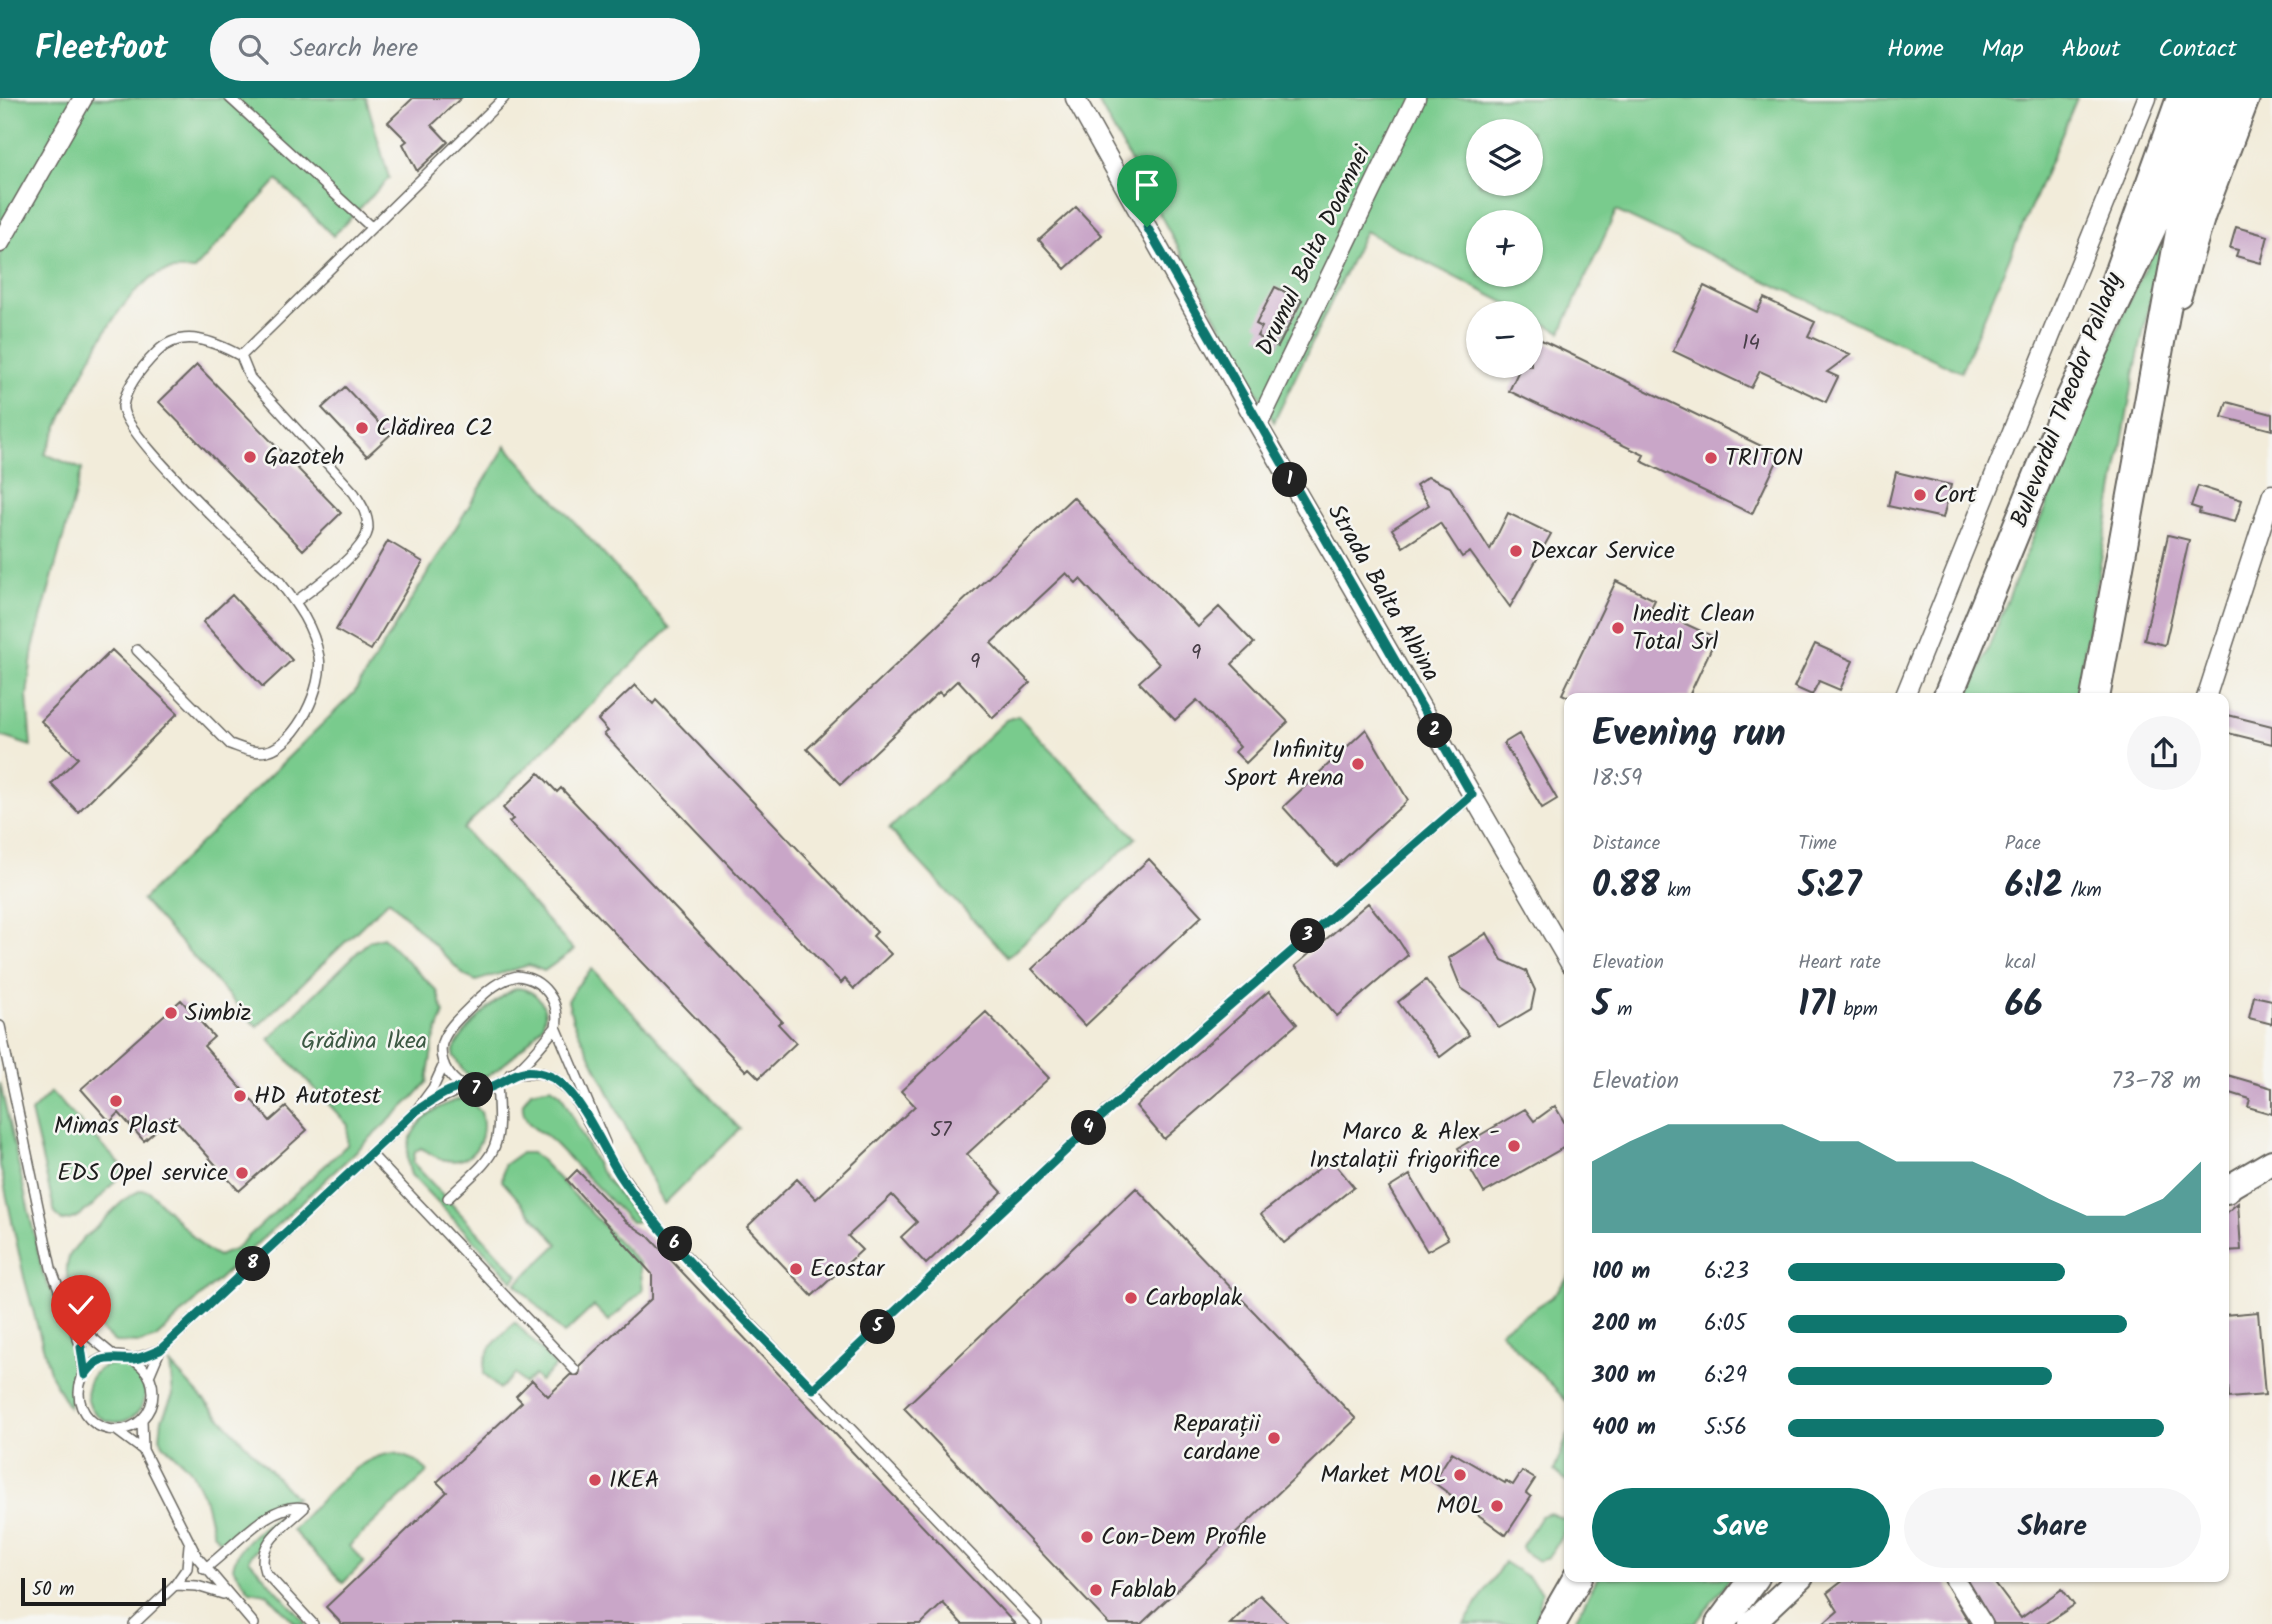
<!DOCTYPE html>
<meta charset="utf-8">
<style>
body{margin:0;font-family:Kalam,sans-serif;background:#f6f6f7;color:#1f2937;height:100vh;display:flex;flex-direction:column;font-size:26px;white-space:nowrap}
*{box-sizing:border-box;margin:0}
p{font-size:23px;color:#747a83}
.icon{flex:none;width:38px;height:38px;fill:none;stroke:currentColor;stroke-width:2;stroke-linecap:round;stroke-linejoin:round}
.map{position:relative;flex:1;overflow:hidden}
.panel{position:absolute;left:1564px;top:595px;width:665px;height:889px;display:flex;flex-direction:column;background:#fff;border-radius:14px;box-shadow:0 2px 5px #0004}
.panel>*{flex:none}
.buttons{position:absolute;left:1466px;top:21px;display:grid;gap:14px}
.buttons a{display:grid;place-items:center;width:77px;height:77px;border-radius:50%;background:#fff;box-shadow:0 2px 5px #0004;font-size:35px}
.scale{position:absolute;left:21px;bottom:18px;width:145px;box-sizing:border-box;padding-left:7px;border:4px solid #1c1c1c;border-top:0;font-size:19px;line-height:24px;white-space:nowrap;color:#1c1c1c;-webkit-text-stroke:5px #f6f6f2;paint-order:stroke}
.pin{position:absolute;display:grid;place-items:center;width:60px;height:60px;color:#fff;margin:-72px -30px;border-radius:50% 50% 50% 0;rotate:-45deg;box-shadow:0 0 7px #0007}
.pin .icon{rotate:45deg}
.km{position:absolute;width:35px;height:35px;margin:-18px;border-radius:50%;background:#222;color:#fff;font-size:19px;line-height:35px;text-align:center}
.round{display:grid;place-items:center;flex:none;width:74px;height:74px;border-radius:37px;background:#f6f6f7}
.head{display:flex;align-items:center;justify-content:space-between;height:119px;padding:0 28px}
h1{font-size:38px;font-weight:700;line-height:52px}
.metrics{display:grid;grid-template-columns:repeat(3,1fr);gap:10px;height:119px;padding:7px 28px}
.metrics div{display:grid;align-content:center}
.metrics b{font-size:35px;font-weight:700}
.metrics small{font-size:19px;font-weight:400}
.metrics p{font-size:19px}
.chart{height:196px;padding:14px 28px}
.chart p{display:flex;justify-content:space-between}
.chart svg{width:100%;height:126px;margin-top:7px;fill:#0f766e;opacity:.7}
.primary-button{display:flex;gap:14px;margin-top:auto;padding:14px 28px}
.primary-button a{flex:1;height:80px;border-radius:42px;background:#0f766e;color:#fff;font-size:28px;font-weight:700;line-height:80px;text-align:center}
.primary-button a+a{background:#f6f6f7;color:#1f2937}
ul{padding:0 28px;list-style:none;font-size:23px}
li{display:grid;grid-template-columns:112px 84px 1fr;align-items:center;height:52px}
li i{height:18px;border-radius:9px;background:#0f766e}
header{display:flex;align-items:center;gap:42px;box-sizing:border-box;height:98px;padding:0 35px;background:#0f766e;color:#fff}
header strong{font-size:33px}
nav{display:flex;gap:38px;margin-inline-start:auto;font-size:24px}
.search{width:490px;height:63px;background:#f6f6f7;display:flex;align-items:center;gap:18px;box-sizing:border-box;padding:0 24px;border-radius:38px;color:#747a83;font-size:26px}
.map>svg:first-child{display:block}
.green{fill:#79cb8d;stroke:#4a7454;stroke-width:2;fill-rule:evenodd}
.building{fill:#c9a6c8}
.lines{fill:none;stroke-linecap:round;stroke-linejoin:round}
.lane-casing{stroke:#67655e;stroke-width:12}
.street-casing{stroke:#67655e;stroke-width:21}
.secondary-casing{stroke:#67655e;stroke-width:28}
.primary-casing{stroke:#67655e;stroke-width:32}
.lane{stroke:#fff;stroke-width:9}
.street{stroke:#fff;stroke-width:18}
.secondary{stroke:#fff;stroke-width:24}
.primary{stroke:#fff;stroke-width:28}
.route-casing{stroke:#fff;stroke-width:14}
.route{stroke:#0f766e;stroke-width:9}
.poi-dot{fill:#d1495b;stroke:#f6f6f2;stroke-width:2.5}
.labels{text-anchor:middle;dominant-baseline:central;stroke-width:5;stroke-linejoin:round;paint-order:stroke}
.number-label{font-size:21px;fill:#473e47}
.street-label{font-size:24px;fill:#1c1c1c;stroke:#f6f6f2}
.poi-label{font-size:24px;fill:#1c1c1c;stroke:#f6f6f2;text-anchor:start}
.park-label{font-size:24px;fill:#3d5944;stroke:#f6f6f2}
</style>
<header>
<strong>Fleetfoot</strong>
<div class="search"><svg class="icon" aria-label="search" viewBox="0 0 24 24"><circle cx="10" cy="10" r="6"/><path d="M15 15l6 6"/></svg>Search here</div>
<nav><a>Home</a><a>Map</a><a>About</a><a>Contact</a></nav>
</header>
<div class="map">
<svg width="2272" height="1526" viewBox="0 0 2272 1526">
<rect width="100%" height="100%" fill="#f6f6f2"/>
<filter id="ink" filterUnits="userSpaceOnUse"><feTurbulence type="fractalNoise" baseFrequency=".0143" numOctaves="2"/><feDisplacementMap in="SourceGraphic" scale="14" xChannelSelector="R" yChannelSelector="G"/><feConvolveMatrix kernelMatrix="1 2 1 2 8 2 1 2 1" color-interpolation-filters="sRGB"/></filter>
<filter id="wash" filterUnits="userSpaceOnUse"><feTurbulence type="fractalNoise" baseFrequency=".00686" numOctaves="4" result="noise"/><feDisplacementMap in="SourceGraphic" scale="28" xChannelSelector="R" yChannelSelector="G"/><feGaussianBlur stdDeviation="1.57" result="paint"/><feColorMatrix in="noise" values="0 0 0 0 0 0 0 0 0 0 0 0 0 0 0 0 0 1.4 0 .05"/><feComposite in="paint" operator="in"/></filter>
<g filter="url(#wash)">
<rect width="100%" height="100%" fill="#f2ecda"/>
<!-- green -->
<path class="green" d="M0 0H366L389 80 333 138 277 82 194 172C186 172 175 171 167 173 114 187 68 309 45 356L82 371 33 550 27 598 31 648 0 638Z
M1096 0H2077L1961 274 1616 113 1561 234 1531 219V215H1525L1365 133 1274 324ZM1479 33H1531V86H1479ZM1479 124H1531V177H1479Z
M2167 126 2136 267 2076 600H1968L2127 207Z
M506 348 670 530 463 731 574 852 544 873 529 867 476 883 465 878 389 802 257 929 142 802 354 595Z
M1018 618 1136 740 1008 859 889 731 1006 622Z
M383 839 437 893 444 915 433 945 427 984 412 1001 156 1240 141 1245 115 1244C93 1226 60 1195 68 1163 71 1148 90 1136 100 1126 112 1114 125 1098 142 1092L149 1093 205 1151 218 1158 234 1152 347 1047 348 1027 269 941 369 843Z
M592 871 740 1031 664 1106 573 923 568 903 576 889Z
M518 890C535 892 550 907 543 925 539 936 497 975 486 978 478 980 472 978 465 975L453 957C454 939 501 894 518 890Z
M0 985 43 1176 76 1248 77 1269 69 1310 51 1278 24 1179 0 1067Z
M551 989 561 996 599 1071 638 1122 636 1124H631L547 1038C533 1031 521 1022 523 1005L531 993Z
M51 994 123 1069 122 1075C106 1092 86 1122 62 1123L55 1115 31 1014Z
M460 1001 469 1002 481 1014C488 1039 475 1067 446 1062 436 1061 429 1054 421 1050L415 1054 413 1065 518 1177 513 1183 411 1077C398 1038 424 1012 460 1001Z
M521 1055H532L541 1062 640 1166 643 1192 609 1223 594 1208 564 1236 516 1186 558 1146 502 1083 504 1067Z
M1570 1177V1307L1500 1233 1552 1199Z
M515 1224 556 1268 540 1283 534 1277 524 1286 515 1276 499 1291 484 1276C482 1252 500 1239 515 1224Z
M87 1295a29 29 0 1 1 58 0a29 29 0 1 1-58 0Z
M170 1266 296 1400 272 1407 231 1443 220 1442 213 1435 204 1399 190 1371 163 1346 160 1339 162 1321 173 1297Z
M1570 1332V1385L1554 1373Z
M395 1355 417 1363 428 1374 349 1448 364 1464 343 1485 292 1432C321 1404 353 1358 395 1355Z
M288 1414 290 1418 251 1457 249 1462 307 1526H296L267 1496 250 1493 233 1470C236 1446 268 1423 288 1414Z
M1550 1415 1566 1422 1568 1428 1548 1460 1538 1463 1523 1453 1522 1448 1541 1418Z
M1504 1464 1529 1480 1542 1494 1535 1526H1464Z
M1598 1479H1731L1695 1526H1573Z"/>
<g id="blocks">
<!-- building -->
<path class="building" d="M413 0H461L432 27 448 44 417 73 403 46 407 43 388 24Z
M1076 109 1102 137 1065 171 1039 142Z
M2236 129 2268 138 2261 165 2236 158 2238 152 2230 150Z
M1704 188 1757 214 1764 200 1815 224 1808 238 1850 257 1827 274 1838 279 1826 304 1760 273 1751 290 1673 253Z
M1275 189 1302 202 1278 249 1257 238 1262 229 1256 226Z
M1531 237 1780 357 1752 416 1641 363 1644 357 1509 293 1521 268H1531Z
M197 267 341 415 303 452 159 304Z
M345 289 390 337 367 358 322 310Z
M2227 304 2272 316V332L2222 319Z
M1896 374 1951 387 1943 420 1888 408Z
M1428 379 1450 389 1490 452 1508 415 1551 436 1510 509 1470 454 1462 459 1440 425 1403 449 1392 431 1429 407 1416 387Z
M2198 388 2242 402 2235 424 2199 415 2200 411 2191 408Z
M1073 399 1198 529 1219 509 1254 545 1232 566 1288 624 1246 665 1235 654 1240 649 1197 602 1175 622 1139 584 1159 566 1080 481 1076 485 1066 475 991 545 1030 585 993 620 958 582 942 597 939 594 841 686 807 651Z
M2168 437 2189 442 2165 547 2144 542Z
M388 443 423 464 371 552 336 532Z
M1616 483 1655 502 1651 510 1716 540 1688 600H1570L1562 596Z
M232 497 292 562 263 589 203 524Z
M1815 546 1853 563 1840 592 1819 583 1812 597 1794 589Z
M112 552 178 615 78 714 51 686 78 660 41 623Z
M635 587 653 606 656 602 877 834 873 838 891 856 854 891 845 881 841 885 604 636 608 633 598 622Z
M2224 616 2272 628V646L2224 634Z
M1366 631 1408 702 1336 768 1283 709Z
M1519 636 1557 701 1542 710 1504 645Z
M539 675 557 694 561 690 782 923 778 926 796 945 759 980 749 970 746 973 509 724 513 721 503 710Z
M1149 761 1202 818 1085 928 1032 871Z
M1368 805 1397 840 1408 857 1337 918 1295 868Z
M1487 835 1502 862 1526 873 1535 892 1531 911 1499 930 1482 904 1461 890 1449 860Z
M1426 882 1469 937 1440 959 1398 904Z
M1269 893 1297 926 1164 1041 1136 1008Z
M2254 898 2272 902V926L2249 920Z
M181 902 214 939 204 948 270 1023 286 1009 307 1032 239 1093 172 1018 144 1043 119 1015 110 1024 81 991Z
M986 914 1049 980 967 1056 1002 1094 926 1166 901 1139 917 1124 892 1097 848 1138 862 1152 812 1198 747 1129 797 1081 816 1101 915 1008 901 993Z
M2224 976 2272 990V1016L2248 1009 2250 1001 2224 993Z
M1555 1008 1570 1034V1046L1484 1095 1458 1050 1525 1011 1534 1023Z
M1331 1061 1354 1089 1284 1145 1261 1116Z
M577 1072 627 1124 649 1139 1015 1526H962L943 1505 921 1526H342L326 1509 447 1394 437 1384 522 1304 516 1298 532 1282 548 1298 570 1277H579L580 1267 652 1200V1176L567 1082Z
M1410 1077 1448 1141 1427 1153 1389 1090Z
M1136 1090 1356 1321 1141 1526H1109L904 1310Z
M2238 1105 2241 1152 2224 1153V1117Z
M2258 1214 2265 1297 2229 1300 2224 1217Z
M1452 1354 1505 1385 1506 1383 1513 1387 1522 1373 1535 1381 1526 1395 1531 1399 1506 1437 1433 1384Z
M1848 1479H1942L1970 1526H1823L1838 1513 1827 1495Z
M1966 1479H1990L2021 1520 2062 1491 2074 1507 2046 1526H1994Z
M1260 1497 1289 1526H1230Z"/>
</g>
</g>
<g filter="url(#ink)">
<use href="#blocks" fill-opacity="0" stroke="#67655e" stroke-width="2"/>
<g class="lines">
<!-- lane casing -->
<g class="lane-casing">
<path id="lane" d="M230 0 371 129
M241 258 504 0
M137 552 230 646C242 650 253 656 267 653 297 646 324 587 319 559 314 529 297 506 279 483 254 458 120 335 123 308 126 288 143 268 157 254 182 229 215 244 241 258L250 280 354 395C361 406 368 416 368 430 367 452 313 491 295 504
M517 878C543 880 561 904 556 929 539 950 514 982 487 991 462 999 436 970 442 945 447 930 461 918 472 907 486 894 498 882 517 878Z
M0 928 51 1170 81 1249 84 1277
M556 929 605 1045
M510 976 541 975 552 979 572 996 606 1055 662 1133 1037 1526
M422 1009 465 989
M371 1056 575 1272
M448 1100C498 1053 502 1056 497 986
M74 1225 114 1258
M79 1295a37 37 0 1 1 74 0a37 37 0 1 1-74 0Z
M131 1262 160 1252
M149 1278 160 1252 416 1013 433 990 444 966
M813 1291 1106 1014 1472 697
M142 1322 143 1352 197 1459 254 1526
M116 1332 143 1352
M304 1410C285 1428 255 1446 265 1474L313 1526
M204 1471C232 1452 268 1403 304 1410
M175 1487 187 1470 189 1447
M134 1526 175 1487 197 1488 223 1496"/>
</g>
<!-- street casing -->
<g class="street-casing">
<path id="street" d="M1075 0 1258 327 1570 866
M0 145 83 0
M1258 327 1416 0
M1904 600 2147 0
M2206 600 2272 396
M1953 1479 1983 1526"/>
</g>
<!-- secondary casing -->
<g class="secondary-casing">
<path id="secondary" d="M2113 184 2179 0
M2179 197 2203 117 2247 0
M2224 1092 2272 1064
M1751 1526 1801 1479"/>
</g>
<!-- primary casing -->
<g class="primary-casing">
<path id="primary" d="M1947 600 2066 310 2152 129 2201 0
M2095 600 2181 129 2227 0
M2224 1091H2226
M1551 1526 1578 1479
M1720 1526 1755 1479"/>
</g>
<!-- lane -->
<use href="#lane" class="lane"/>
<!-- street -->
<use href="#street" class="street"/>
<!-- secondary -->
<use href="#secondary" class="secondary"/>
<!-- primary -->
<use href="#primary" class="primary"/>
</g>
</g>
<g class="lines" filter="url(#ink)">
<!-- route casing -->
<g class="route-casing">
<path id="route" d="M81 1249 85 1277C102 1253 111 1263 134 1261 143 1260 152 1255 160 1252L416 1013C429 1005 448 990 464 989 472 989 477 993 485 991 511 984 516 965 549 978 579 990 602 1050 620 1077 673 1156 747 1222 813 1291L1101 1019 1472 697 1147 129"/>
</g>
<!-- route -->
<use href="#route" class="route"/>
</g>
<!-- markers -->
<g class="poi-dot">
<circle cx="362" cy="330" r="7"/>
<circle cx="250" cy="359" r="7"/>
<circle cx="1711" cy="360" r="7"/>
<circle cx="1920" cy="397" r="7"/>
<circle cx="1516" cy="453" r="7"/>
<circle cx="1618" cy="530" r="7"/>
<circle cx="1358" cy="666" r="7"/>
<circle cx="171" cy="915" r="7"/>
<circle cx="240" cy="998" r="7"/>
<circle cx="116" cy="1003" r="7"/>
<circle cx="1514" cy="1048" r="7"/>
<circle cx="242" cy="1075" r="7"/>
<circle cx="796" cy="1171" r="7"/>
<circle cx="1131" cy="1200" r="7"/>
<circle cx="1274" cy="1340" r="7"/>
<circle cx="1460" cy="1377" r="7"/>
<circle cx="595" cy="1382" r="7"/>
<circle cx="1497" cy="1408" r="7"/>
<circle cx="1087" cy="1439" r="7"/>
<circle cx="1096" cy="1492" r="7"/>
</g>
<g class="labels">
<!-- number labels -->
<g class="number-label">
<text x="1751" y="245">14</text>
<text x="1196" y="555">9</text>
<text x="975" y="564">9</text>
<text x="941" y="1032">57</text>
</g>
<!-- street labels -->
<g class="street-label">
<text transform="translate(1314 153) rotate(-64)">Drumul Balta Doamnei</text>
<text transform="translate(2067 302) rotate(-69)">Bulevardul Theodor Pallady</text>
<text transform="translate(1383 495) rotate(60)">Strada Balta Albina</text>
</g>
<!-- poi labels -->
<g class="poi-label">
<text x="376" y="330">Clădirea C2</text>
<text x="264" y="359">Gazoteh</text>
<text x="1725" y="360">TRITON</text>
<text x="1934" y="397">Cort</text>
<text x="1530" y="453">Dexcar Service</text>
<text x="1632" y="516">Inedit Clean<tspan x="1632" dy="28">Total Srl</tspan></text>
<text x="1344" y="652" text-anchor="end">Infinity<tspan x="1344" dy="28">Sport Arena</tspan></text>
<text x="185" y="915">Simbiz</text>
<text x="254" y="998">HD Autotest</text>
<text x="116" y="1028" text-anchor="middle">Mimas Plast</text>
<text x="1500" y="1034" text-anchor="end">Marco &amp; Alex -<tspan x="1500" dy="28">Instalații frigorifice</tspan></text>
<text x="228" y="1075" text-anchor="end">EDS Opel service</text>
<text x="810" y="1171">Ecostar</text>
<text x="1145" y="1200">Carboplak</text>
<text x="1260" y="1326" text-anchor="end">Reparații<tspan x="1260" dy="28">cardane</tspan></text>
<text x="1446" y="1377" text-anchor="end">Market MOL</text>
<text x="609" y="1382">IKEA</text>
<text x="1483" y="1408" text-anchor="end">MOL</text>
<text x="1101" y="1439">Con-Dem Profile</text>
<text x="1110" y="1492">Fablab</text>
</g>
<!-- park labels -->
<g class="park-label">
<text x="364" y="943">Grădina Ikea</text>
</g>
</g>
</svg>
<div class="buttons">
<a><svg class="icon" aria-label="layers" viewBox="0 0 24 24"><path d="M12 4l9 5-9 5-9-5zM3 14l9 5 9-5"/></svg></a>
<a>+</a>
<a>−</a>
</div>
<div class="scale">50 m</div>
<div class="pin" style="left:1147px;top:129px;background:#1e9e55"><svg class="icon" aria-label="arrive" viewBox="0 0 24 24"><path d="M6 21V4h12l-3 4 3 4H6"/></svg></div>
<div class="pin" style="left:81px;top:1249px;background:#d93025"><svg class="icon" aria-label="check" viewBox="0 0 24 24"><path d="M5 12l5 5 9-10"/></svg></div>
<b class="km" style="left:1290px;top:382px">1</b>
<b class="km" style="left:1435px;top:633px">2</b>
<b class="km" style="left:1308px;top:838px">3</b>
<b class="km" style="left:1089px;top:1030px">4</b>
<b class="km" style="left:878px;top:1229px">5</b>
<b class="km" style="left:675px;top:1146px">6</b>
<b class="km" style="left:476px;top:992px">7</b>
<b class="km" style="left:253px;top:1166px">8</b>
<section class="panel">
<div class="head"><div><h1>Evening run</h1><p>18:59</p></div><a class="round"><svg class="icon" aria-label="share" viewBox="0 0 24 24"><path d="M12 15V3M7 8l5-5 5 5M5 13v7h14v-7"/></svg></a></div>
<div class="metrics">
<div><p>Distance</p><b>0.88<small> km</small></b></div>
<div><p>Time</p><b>5:27</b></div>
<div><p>Pace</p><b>6:12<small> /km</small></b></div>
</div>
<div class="metrics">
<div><p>Elevation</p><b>5<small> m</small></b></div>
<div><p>Heart rate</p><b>171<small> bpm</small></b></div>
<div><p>kcal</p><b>66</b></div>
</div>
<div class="chart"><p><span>Elevation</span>73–78 m</p>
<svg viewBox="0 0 160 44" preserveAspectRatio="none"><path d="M0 44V19L10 12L20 6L30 6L40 6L50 6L60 12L70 12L80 19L90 19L100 19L110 25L120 32L130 38L140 38L150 32L160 19V44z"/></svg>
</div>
<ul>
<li><b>100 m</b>6:23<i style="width:67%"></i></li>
<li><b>200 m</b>6:05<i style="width:82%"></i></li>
<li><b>300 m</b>6:29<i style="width:64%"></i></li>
<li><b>400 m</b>5:56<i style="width:91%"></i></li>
</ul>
<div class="primary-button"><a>Save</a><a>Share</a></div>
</section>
</div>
